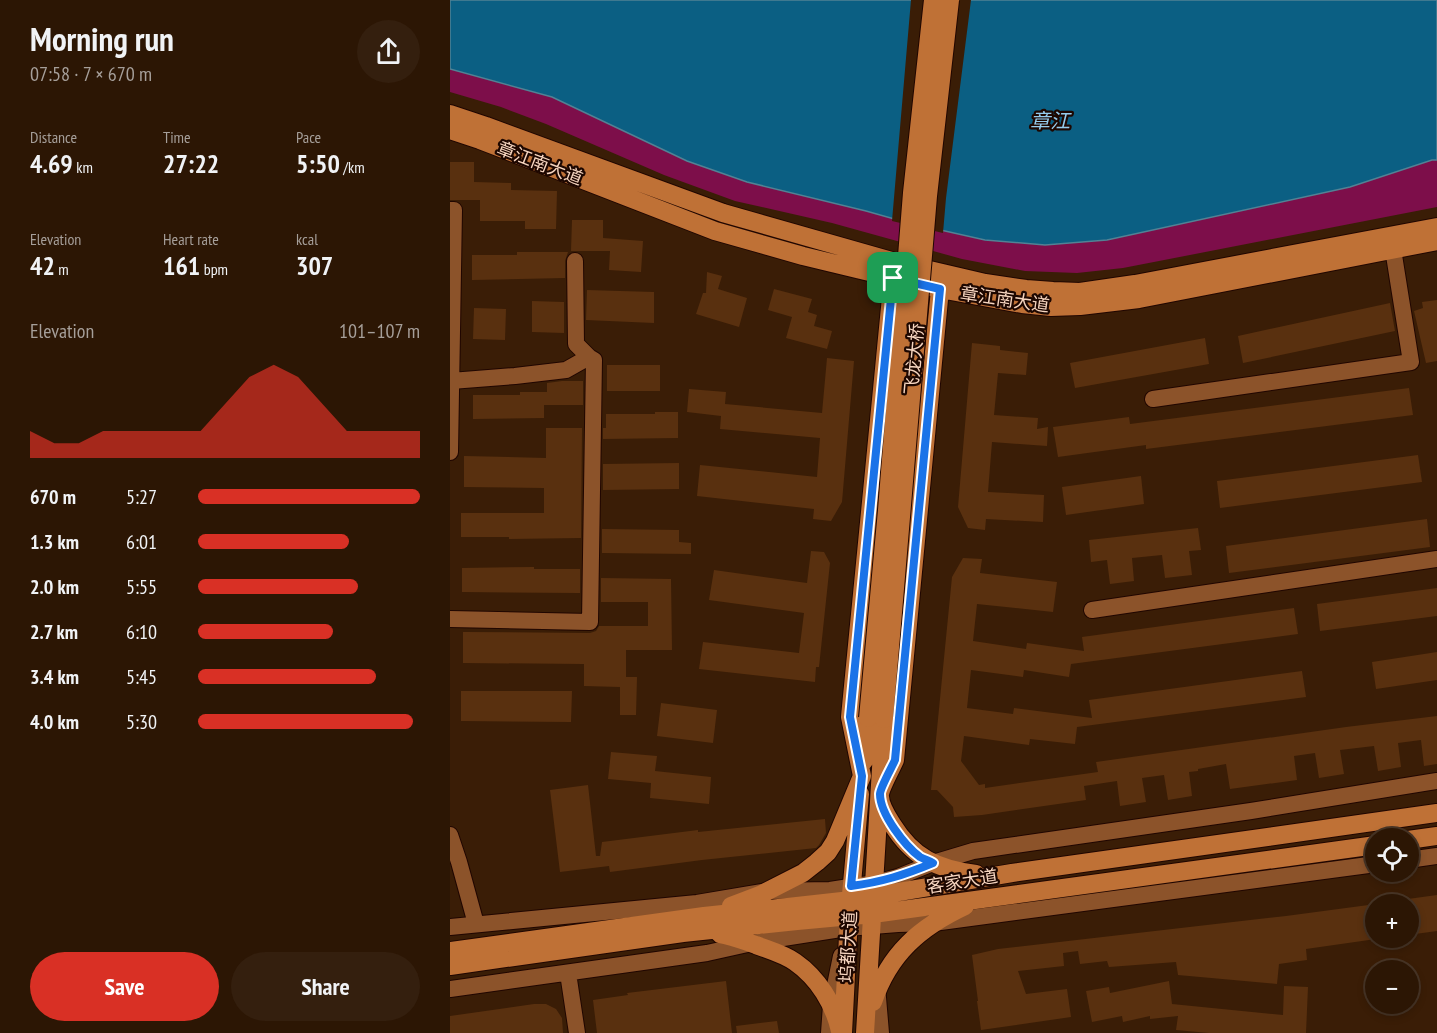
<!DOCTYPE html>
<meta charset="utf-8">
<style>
body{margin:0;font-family:"PT Sans Narrow","Noto Sans SC",sans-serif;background:#341f0e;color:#f1f3f6;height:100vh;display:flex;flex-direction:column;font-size:22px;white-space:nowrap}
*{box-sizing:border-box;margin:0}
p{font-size:20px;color:#a69f9a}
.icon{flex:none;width:33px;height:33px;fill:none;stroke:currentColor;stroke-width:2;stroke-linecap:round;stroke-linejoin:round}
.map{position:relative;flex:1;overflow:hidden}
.drawer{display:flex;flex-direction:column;background:#2c1604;width:450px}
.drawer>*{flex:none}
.tools{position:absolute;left:915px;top:828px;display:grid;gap:12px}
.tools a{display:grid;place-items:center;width:54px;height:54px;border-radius:50%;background:#2c1604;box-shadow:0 3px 9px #0003,0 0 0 2px #483526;font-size:30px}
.pin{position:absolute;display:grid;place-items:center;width:51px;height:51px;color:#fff;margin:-26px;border-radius:12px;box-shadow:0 3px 9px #0006}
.round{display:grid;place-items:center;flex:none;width:63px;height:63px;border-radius:32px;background:#341f0e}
.headline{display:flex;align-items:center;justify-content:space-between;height:102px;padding:0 30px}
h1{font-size:33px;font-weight:700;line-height:45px}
.metrics{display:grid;grid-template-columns:repeat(3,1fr);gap:9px;height:102px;padding:6px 30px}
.metrics div{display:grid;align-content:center}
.metrics b{font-size:26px;font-weight:700}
.metrics small{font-size:16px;font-weight:400}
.metrics p{font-size:16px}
.chart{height:168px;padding:12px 30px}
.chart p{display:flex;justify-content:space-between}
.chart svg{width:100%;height:108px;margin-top:6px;fill:#d93025;opacity:.7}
.primary-button{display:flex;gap:12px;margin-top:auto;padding:12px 30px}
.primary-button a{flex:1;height:69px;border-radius:36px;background:#d93025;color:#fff;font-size:24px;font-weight:700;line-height:69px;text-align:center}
.primary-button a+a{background:#341f0e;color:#f1f3f6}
ul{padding:0 30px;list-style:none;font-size:20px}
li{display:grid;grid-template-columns:96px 72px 1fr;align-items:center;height:45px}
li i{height:15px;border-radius:8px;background:#d93025}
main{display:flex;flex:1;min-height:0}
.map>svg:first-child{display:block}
.green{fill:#7d0e4a}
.water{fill:#0b5f83;stroke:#528295;stroke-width:1.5}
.pier{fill:#3a1d06}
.building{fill:#59300f}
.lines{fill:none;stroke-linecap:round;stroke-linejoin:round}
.minor-casing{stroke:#200600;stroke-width:18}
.major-casing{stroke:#200600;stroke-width:20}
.minor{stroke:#8c532a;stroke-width:16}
.major{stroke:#bf7136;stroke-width:18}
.major-bridge-casing{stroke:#200600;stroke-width:20;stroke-linecap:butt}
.major-bridge{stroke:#bf7136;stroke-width:18}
.route-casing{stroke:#fff;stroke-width:12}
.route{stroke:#1a73e8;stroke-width:8}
.labels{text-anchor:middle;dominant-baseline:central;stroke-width:4.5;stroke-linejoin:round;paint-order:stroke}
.street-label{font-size:18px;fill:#f6d5bf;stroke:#1d0700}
.water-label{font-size:20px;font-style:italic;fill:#95cced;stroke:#1d0700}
</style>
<main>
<section class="drawer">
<div class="headline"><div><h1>Morning run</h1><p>07:58 · 7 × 670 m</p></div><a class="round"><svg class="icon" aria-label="share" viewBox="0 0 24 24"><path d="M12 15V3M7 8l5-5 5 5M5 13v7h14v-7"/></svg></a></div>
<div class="metrics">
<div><p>Distance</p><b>4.69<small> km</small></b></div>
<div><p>Time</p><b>27:22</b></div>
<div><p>Pace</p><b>5:50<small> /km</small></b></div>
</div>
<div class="metrics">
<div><p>Elevation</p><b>42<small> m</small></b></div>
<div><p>Heart rate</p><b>161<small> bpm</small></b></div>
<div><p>kcal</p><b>307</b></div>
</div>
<div class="chart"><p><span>Elevation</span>101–107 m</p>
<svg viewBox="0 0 160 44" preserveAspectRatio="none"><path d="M0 44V33L10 38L20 38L30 33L40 33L50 33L60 33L70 33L80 22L90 11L100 6L110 11L120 22L130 33L140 33L150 33L160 33V44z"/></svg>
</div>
<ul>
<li><b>670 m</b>5:27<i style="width:100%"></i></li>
<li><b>1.3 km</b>6:01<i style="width:68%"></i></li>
<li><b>2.0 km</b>5:55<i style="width:72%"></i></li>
<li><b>2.7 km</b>6:10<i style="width:61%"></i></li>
<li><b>3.4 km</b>5:45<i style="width:80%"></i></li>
<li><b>4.0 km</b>5:30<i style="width:97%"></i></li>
</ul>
<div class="primary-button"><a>Save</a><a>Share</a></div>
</section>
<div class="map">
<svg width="987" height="1033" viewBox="0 0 987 1033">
<rect width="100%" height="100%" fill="#3a1d06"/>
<!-- green -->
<path class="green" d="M0 69 102 97 237 161 297 182 416 211 455 222 535 240 595 245 657 240 900 187 982 160H987V207L673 268 627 273 575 271 512 259 382 223 285 201 214 175 96 124 51 107 0 92Z"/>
<!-- water -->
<path class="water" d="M0 0H987V160H982L900 187 657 240 595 245 535 240 455 222 416 211 297 182 237 161 102 97 0 69Z"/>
<!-- pier -->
<path class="pier" d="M461 0H521L496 198 493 233 442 221Z"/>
<!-- building -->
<path class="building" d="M0 162H24V182L61 183V190L107 191 106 229H75V221H30V200H0Z
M122 220H153V238L193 241 191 272 159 270 160 251H121Z
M67 252H118L115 261V278L22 280V255H67Z
M257 272 272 276 268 289 297 298 289 327 246 314 253 293H256Z
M324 289 362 299 358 312 367 315 364 326 382 331 377 349 336 338 342 317 318 310Z
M137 290 204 292V323L136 320Z
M987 300V361L976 363 964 311 973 308 972 302Z
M82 301 114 302V333L82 332Z
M940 303 945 331 793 363 788 336Z
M24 308 56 309 55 340 23 339Z
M755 338 759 364 625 388 620 363Z
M522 343 550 346V350L578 353 576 375 548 373 544 415 588 418 587 429 598 427 597 446 542 442 538 492 594 495 593 522 536 519 535 530 518 528 508 507Z
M377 358 404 361 392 502 381 521 363 519 364 509 247 496 250 465 367 477 370 438 270 429 271 416 237 412 239 389 276 392 275 404 372 413Z
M157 365H210V391H157Z
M112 381H133V405H94V418L23 419V395H70V392H97V383Z
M959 388 963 415 696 449V445L608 457 603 427 679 417 680 424Z
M205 412H228V438L153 439V428H156V414H205Z
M96 428H132L131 538 59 539V537H11V513H94V488L14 487V456L96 458Z
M968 455 972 482 770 508 767 481Z
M229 463V489L153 490V464Z
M691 476 694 504 616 515 612 487Z
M977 519 980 547 779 573 776 546Z
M748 528 751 550 739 551 742 575 715 578 712 555 682 558 684 581 660 584 657 560 641 562 639 540Z
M152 529 229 530V542L241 543V554L152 553Z
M361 551 374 552 380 563 369 667H366L365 682 249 669 253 642 349 653 354 613 259 600 264 570 357 583Z
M513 558 532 559 530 573 607 582 603 612 527 604 523 641 576 649 577 643 634 651 632 637 844 608 848 634 621 664 619 677 574 670 573 677 521 670 517 708 563 714 564 708 642 718 639 700 852 671 856 697 627 727 625 744 580 739 579 745 514 736 511 761 529 785 535 784V788L648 772 646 762 896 727 987 716V764L974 766 971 740 948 743 951 767 928 771 924 746 890 750 894 774 869 778 865 753 844 756 847 780 780 789 776 764 748 769V771L739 772 742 796 718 800 714 775 692 778 696 802 670 806 667 781 634 786 636 800 532 815 504 817 503 807 487 790H481L502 577Z
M84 567V569H130V593L12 592V568Z
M151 578 221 579 222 650H176V677H187L186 715H170V687L134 686V664L13 663V632L140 633 146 631 149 626H198V602H151Z
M987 588V616L870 631 867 604Z
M987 652V680L926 689 922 662Z
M11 691H122L121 722 11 721Z
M211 703 267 710 263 743 207 736Z
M161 752 207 756 205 771 261 777 259 804 200 798 201 783 158 779Z
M138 785 146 856H150L152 842 248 830V832L375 819 376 833 369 845 366 848 252 860 160 872 159 866 110 872 100 790Z
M987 895V931L958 935V899Z
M926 904V939L856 949 857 960 829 964 827 984 728 975 726 962 659 967 657 961 630 964 628 951 613 953 614 966 568 971 576 994 617 989 621 1017 531 1030 527 1001H528L522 955 548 949 836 916Z
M276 981 282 1033H147L143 1000 178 995 177 993Z
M719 981 722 1004 833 1015 834 986 858 987 856 1033H759L726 1030 728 1016 700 1019V1016L673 1022 672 1016 642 1022 636 991 659 987 660 993Z
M84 1004H96L106 1009 112 1018 113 1033H0V1016Z
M327 1021 329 1033H287L286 1026Z"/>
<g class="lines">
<!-- minor casing -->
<g class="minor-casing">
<path id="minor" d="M0 210H4L0 452
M1 381 65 376 116 370 139 357
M703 399 961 362 943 249
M642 610 987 559
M0 619 140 622 144 360 139 357 126 344 125 261
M0 835 9 862 26 924
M958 860 987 856
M0 927 247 903 318 891 380 890 425 883 448 877 483 863 523 851 801 811 987 781
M118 973 127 1033
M427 986 431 1033
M0 989 257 953 302 943 397 928 448 924 483 923 926 864
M379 1033 381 1005 391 956"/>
</g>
<!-- major casing -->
<g class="major-casing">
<path id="major" d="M0 114 36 126 273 213 445 262 535 283 576 289 603 291 630 292 685 284 987 227
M0 130 30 140 265 231 353 256 490 289 572 304 601 307 630 306 689 299 987 241
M490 289 445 760C442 767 431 787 430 794 429 804 437 816 442 824 463 858 487 869 526 874
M414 761 418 718
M958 840 987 836
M281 906 310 895 353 873 367 862 378 852 385 841 412 776 400 717 443 277
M270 934C283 936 294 941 306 945 319 950 334 954 345 962 368 978 384 1004 390 1031
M0 951 254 916 401 900 562 873 987 813
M0 966 233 933 347 921 423 914 926 845
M423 1002C439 954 470 927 515 906
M393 1033 399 917 410 794
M415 1033 434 719"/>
</g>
<!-- minor -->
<use href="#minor" class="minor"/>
<!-- major -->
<use href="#major" class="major"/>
<!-- major-bridge casing -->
<g class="major-bridge-casing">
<path id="major-bridge" d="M418 718 437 510 462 193 483 0
M434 719 478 196 500 0"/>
</g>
<!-- major-bridge -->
<use href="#major-bridge" class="major-bridge"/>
</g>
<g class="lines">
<!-- route casing -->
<g class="route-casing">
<path id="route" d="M443 278 490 289 445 760C442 767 430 788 430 794 430 814 455 846 470 857 474 859 479 861 483 863 454 875 432 882 401 886L412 776 400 717Z"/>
</g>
<!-- route -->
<use href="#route" class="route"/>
</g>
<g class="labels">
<!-- street labels -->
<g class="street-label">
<text transform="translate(90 163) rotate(21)">章江南大道</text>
<text transform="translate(555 299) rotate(8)">章江南大道</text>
<text transform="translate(464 359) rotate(-85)">飞龙大桥</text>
<text transform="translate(512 881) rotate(-9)">客家大道</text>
<text transform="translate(398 947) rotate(-87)">坞都大道</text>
</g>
<!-- water labels -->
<g class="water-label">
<text x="600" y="121">章江</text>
</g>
</g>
</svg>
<div class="tools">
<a><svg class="icon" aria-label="locate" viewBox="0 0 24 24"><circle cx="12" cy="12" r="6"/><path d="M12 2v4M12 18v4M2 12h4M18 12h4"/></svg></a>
<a>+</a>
<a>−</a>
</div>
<div class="pin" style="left:443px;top:278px;background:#1e9e55"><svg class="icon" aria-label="arrive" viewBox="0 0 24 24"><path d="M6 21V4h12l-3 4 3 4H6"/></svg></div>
</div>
</main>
